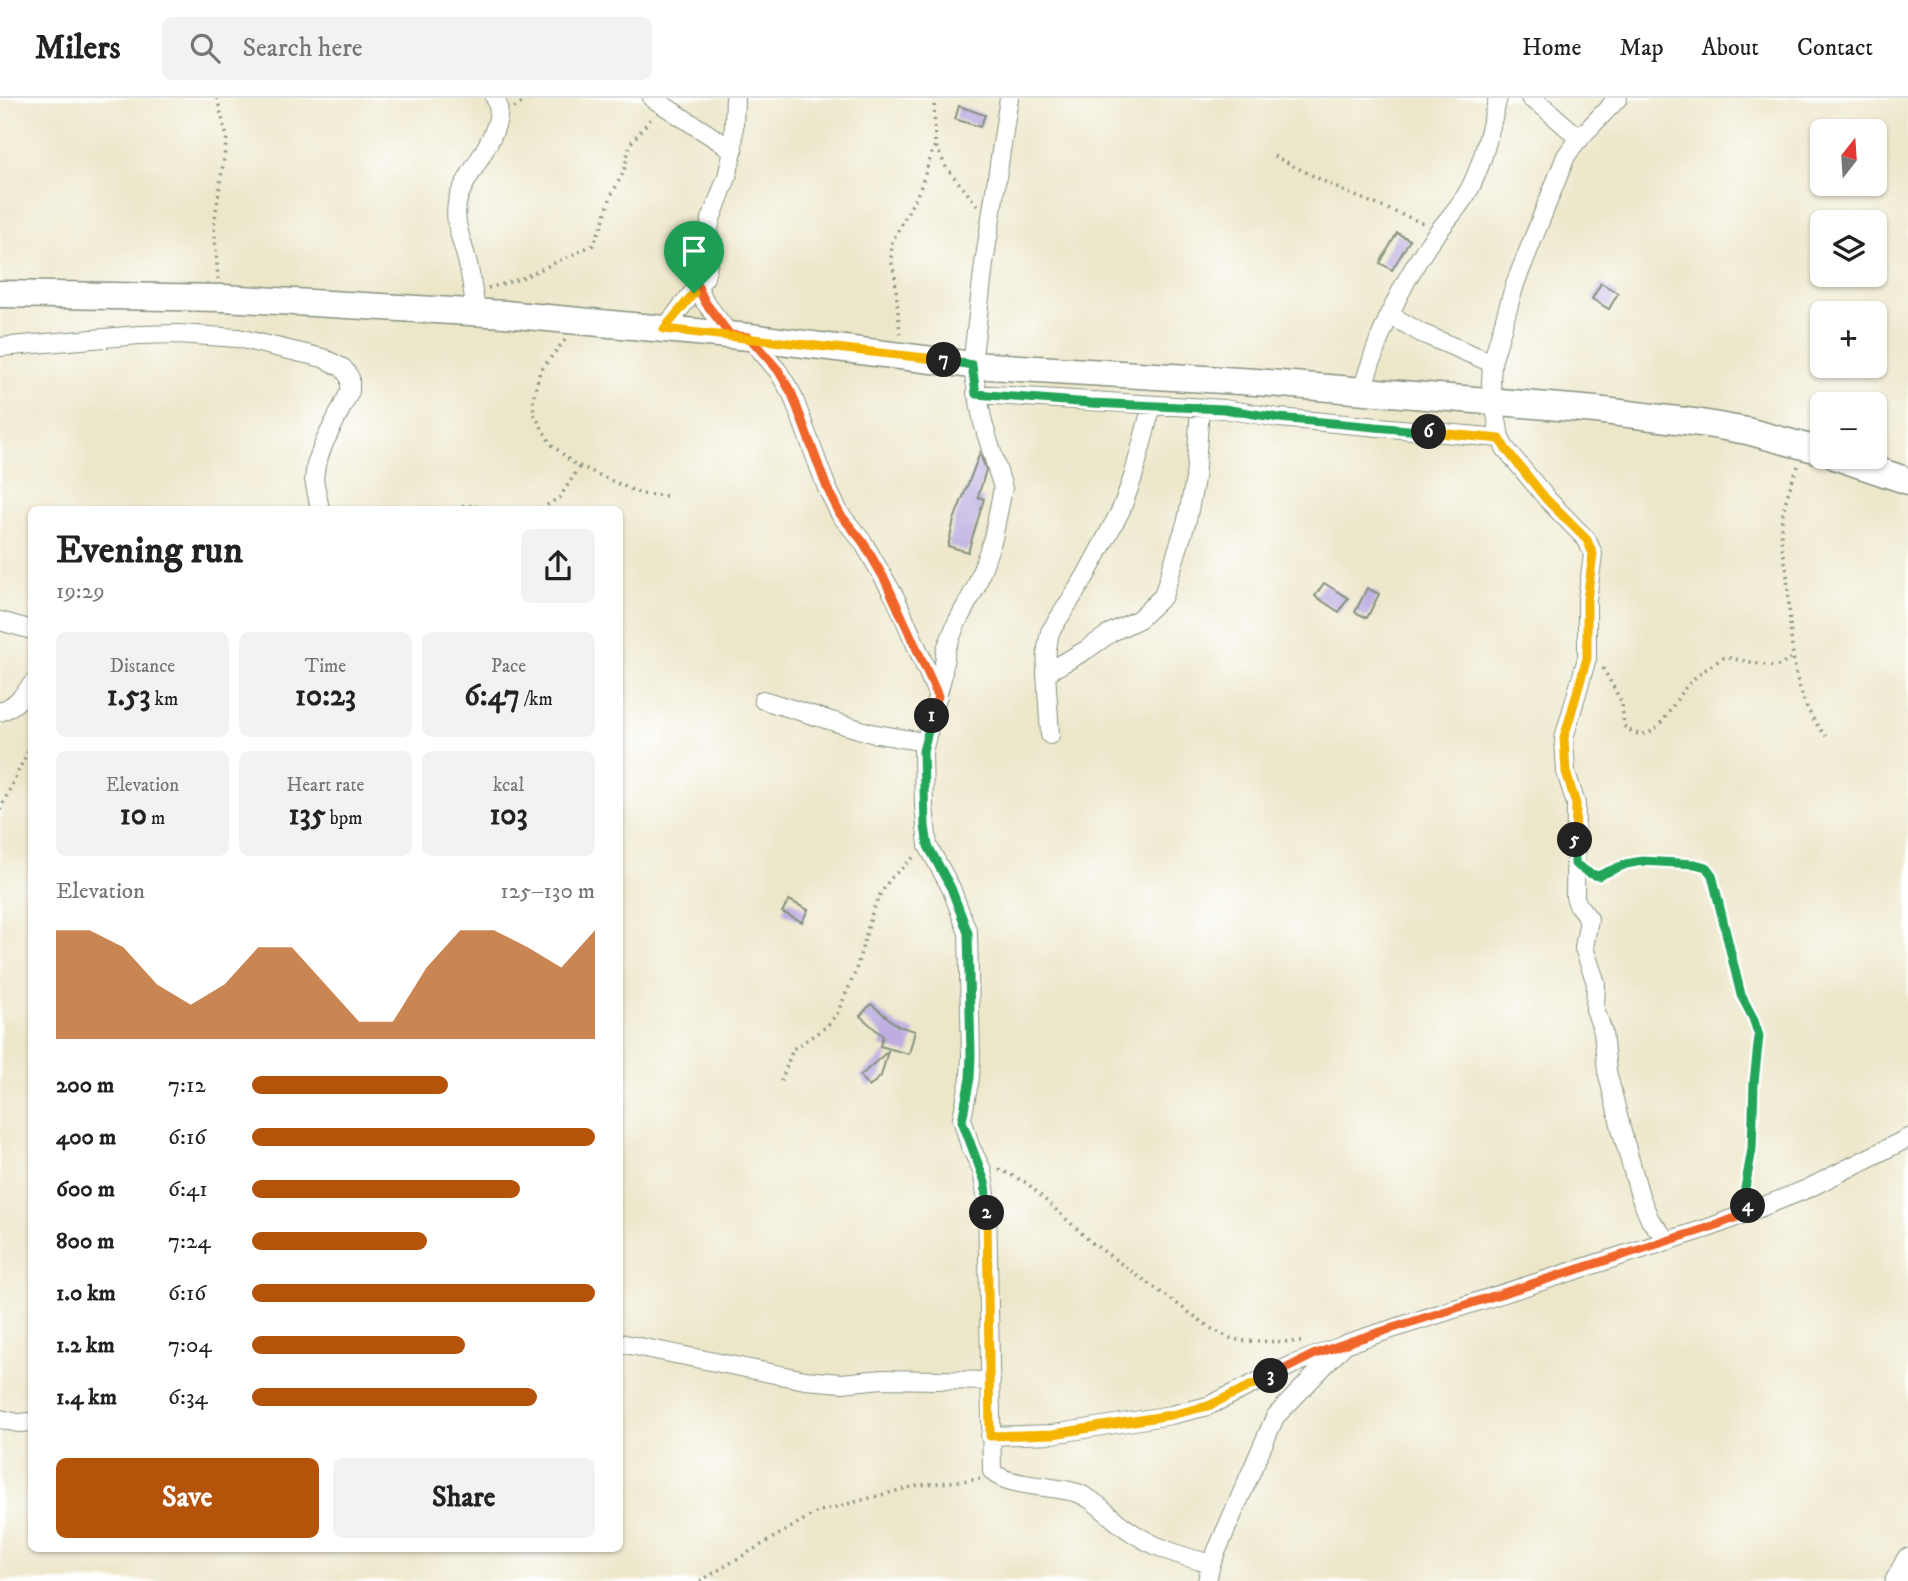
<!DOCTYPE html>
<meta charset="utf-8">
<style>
body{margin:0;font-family:"IM FELL DW Pica",serif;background:#f2f2f2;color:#222;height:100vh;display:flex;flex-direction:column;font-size:26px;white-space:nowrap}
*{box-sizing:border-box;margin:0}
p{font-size:23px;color:#767676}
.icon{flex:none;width:38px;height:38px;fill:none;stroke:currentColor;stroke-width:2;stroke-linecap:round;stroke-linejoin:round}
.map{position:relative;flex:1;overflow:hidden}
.drawer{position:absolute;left:28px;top:408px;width:595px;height:1046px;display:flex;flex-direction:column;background:#fff;border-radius:10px;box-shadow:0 2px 5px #0004}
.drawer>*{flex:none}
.needle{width:46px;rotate:17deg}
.buttons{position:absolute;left:1810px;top:21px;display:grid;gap:14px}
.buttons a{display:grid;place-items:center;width:77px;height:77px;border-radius:10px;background:#fff;box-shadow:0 2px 5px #0004;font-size:35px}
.pin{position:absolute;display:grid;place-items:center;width:60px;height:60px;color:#fff;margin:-72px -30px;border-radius:50% 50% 50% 0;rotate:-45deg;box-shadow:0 0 7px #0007}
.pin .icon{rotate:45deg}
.km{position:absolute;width:35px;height:35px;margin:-18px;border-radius:50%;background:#222;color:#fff;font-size:19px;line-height:35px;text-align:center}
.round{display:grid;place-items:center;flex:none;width:74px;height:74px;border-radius:10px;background:#f2f2f2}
.headline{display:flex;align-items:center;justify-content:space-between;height:119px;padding:0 28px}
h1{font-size:38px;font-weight:700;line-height:52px}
.stats{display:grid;grid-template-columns:repeat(3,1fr);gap:10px;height:119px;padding:7px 28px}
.stats div{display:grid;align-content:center;border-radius:10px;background:#f2f2f2;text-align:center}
.stats b{font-size:30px;font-weight:700}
.stats small{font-size:19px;font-weight:400}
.stats p{font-size:19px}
.chart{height:196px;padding:14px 28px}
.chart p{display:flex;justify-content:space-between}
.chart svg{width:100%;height:126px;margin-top:7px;fill:#b45309;opacity:.7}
.button{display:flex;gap:14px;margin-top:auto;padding:14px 28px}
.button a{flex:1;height:80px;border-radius:10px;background:#b45309;color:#fff;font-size:28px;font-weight:700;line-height:80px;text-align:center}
.button a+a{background:#f2f2f2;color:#222}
ul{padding:0 28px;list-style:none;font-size:23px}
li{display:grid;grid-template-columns:112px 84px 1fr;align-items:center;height:52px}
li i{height:18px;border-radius:9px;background:#b45309}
header{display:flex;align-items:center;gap:42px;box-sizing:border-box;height:98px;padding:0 35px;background:#fff;border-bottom:2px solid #e0e0e0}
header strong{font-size:33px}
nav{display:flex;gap:38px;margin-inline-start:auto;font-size:24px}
.search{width:490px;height:63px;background:#f2f2f2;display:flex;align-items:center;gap:18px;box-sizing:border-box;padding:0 24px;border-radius:10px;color:#767676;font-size:26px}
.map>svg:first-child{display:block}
.building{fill:#bdade0}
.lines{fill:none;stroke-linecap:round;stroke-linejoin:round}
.minor-casing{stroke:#86927f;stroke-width:20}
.tertiary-casing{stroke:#86927f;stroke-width:25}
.secondary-casing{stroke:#86927f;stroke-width:29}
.path{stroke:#86927f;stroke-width:3.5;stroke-dasharray:2 5;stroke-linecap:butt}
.minor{stroke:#fff;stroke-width:18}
.tertiary{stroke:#fff;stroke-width:23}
.secondary{stroke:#fff;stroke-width:26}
.split-1-casing{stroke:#fff;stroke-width:14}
.split-2-casing{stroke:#fff;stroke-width:14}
.split-3-casing{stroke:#fff;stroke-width:14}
.split-4-casing{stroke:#fff;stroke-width:14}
.split-5-casing{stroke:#fff;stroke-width:14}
.split-6-casing{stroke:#fff;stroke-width:14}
.split-7-casing{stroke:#fff;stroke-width:14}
.split-8-casing{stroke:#fff;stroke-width:14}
.split-1{stroke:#f0652b;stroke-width:9}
.split-2{stroke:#22a559;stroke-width:9}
.split-3{stroke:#f5b400;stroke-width:9}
.split-4{stroke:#f0652b;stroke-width:9}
.split-5{stroke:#22a559;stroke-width:9}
.split-6{stroke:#f5b400;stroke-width:9}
.split-7{stroke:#22a559;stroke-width:9}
.split-8{stroke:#f5b400;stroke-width:9}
</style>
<header>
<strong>Milers</strong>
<div class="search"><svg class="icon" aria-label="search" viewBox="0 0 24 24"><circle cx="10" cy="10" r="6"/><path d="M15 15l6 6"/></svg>Search here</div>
<nav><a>Home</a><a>Map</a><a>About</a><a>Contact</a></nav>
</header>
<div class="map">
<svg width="1908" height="1483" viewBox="0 0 1908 1483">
<rect width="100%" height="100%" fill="#fff"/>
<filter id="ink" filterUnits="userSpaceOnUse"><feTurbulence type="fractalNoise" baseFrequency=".0143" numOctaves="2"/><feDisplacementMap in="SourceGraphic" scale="14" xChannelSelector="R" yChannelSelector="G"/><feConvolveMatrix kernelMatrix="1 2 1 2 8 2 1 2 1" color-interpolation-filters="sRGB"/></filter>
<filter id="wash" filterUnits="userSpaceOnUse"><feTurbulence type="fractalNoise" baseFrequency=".00686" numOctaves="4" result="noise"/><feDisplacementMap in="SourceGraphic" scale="28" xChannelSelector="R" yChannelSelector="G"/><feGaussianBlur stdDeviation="1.57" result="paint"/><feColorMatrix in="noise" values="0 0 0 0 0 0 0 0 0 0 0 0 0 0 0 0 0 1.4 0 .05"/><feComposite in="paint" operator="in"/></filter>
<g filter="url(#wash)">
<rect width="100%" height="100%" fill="#ede7ca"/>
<g id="blocks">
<!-- building -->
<path class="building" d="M959 8 985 17 980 29 955 21Z
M1397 135 1410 142 1392 172 1380 165Z
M1601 185 1618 195 1609 211 1592 201Z
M980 355 986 372 978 399 984 401 968 454 948 448 954 422Z
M1324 485 1348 500 1339 514 1315 498Z
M1367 490 1379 496 1367 520 1355 514Z
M789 802 808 812 802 824 782 814Z
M871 906 898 928 915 933 909 956 880 948 883 938 860 918Z
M888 953 881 978 869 989 860 978Z"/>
</g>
</g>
<g filter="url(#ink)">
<use href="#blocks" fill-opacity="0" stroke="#86927f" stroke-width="2"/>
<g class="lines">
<!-- minor casing -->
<g class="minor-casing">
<path id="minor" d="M652 0 733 52
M1009 0 984 166 972 267 983 325 1003 390 993 440 976 489 957 524 946 551 942 580 923 653 924 708 928 748 951 790 968 835 971 957 970 980 962 1020 970 1048 982 1072 987 1103 992 1373C1003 1388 1054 1388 1074 1394 1094 1399 1110 1420 1127 1431 1152 1449 1181 1458 1211 1466
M1530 0 1545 10 1580 41
M1618 0 1576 44 1566 58 1515 186 1492 265 1491 285 1500 340 1505 350 1547 401 1587 442 1593 456 1587 502V560L1564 640 1566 674 1576 706 1575 799 1578 807 1589 821 1584 850 1596 885 1595 911 1603 934 1607 973 1622 1034 1640 1098 1650 1122 1668 1143
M698 189 705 204 730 237
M476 214C474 200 472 185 469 171 465 147 450 123 459 98 468 73 511 25 495 0
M1389 216 1421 235 1492 265
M664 231 705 179 709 160 708 136 711 121 727 79 733 52 735 0
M749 239 778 273 792 296 827 390 840 416 863 444 896 501 938 598
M0 249 139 237 179 236 238 240 323 260 343 270 350 280V293L325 343 316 366 314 382 320 411
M1362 293C1377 241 1397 193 1428 147 1441 128 1458 112 1469 92 1484 64 1490 30 1498 0
M976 296 1224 311 1279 320 1500 340
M0 523 32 532
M1046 575 1086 552 1112 534 1139 521 1163 498 1187 422 1195 381 1200 310
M763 602 871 635 924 644
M0 614C15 608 22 599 32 586
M1050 637 1046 574 1047 550 1050 534 1085 479 1121 412 1133 379 1152 307
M620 1245 805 1282 842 1285 882 1281 991 1283
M0 1321 18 1325 32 1324
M990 1338 1053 1336 1171 1317 1208 1308 1294 1266 1342 1248
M1207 1483 1211 1466 1275 1319 1345 1246 1711 1129 1807 1091 1908 1040"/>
</g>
<!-- tertiary casing -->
<g class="tertiary-casing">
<path id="tertiary" d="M1897 1483 1908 1462"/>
</g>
<!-- secondary casing -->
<g class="secondary-casing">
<path id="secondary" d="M0 196 223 200 505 216 749 239 972 267 1256 284 1596 312 1701 325 1747 333 1822 353
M1837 359 1908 383"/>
</g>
<!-- path -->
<path class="path" d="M217 0 227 39 214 127 218 181
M934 0 935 46 946 69 977 107
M514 10 530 0
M1274 58 1343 93 1425 126
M488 190 520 181 593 147 602 127 611 98 624 73 630 46 653 18
M900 236 895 179 891 161 892 144 920 91 935 46
M565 242 540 273 533 301 534 316 551 346 573 365 641 396 669 398
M1798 368C1790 389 1782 409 1781 431 1780 447 1786 462 1787 479 1792 533 1787 595 1826 638
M456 411 466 407 496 411
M541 411 560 399 580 368
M1603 570 1622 605 1624 628C1655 655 1670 607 1685 590 1695 578 1711 567 1725 559L1775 569 1783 566 1792 559
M0 712 32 644
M1592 777C1608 779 1619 767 1634 764 1642 763 1699 766 1705 769 1709 771 1710 773 1712 777L1741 897 1753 920 1759 938 1754 984 1753 1036 1745 1099
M781 983 793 951 826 929 837 916 855 875 873 812 880 797 890 781 915 758
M999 1071 1027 1085 1091 1144 1212 1231 1232 1241 1245 1243 1301 1244
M700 1483 817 1414 919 1387 980 1381"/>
<!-- minor -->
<use href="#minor" class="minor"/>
<!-- tertiary -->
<use href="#tertiary" class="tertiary"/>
<!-- secondary -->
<use href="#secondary" class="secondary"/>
</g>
</g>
<g class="lines" filter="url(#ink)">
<!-- split-1 casing -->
<g class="split-1-casing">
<path id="split-1" d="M694 195 698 189 705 204 730 237 749 239 778 272 792 296 827 390 840 416 863 444 885 482 931 582 938 598 932 618"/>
</g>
<!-- split-2 casing -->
<g class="split-2-casing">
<path id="split-2" d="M932 618 923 653 925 728 928 748 951 790 968 835 971 957 970 980 962 1023 985 1084 987 1115"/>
</g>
<!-- split-3 casing -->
<g class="split-3-casing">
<path id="split-3" d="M987 1115 990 1338 1053 1336 1171 1317 1208 1308 1271 1278"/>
</g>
<!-- split-4 casing -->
<g class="split-4-casing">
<path id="split-4" d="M1271 1278 1313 1257 1352 1243 1711 1129 1750 1114 1748 1108"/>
</g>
<!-- split-5 casing -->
<g class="split-5-casing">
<path id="split-5" d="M1575 742V766L1589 775 1598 778 1626 766 1642 763 1695 766 1706 769 1712 777 1741 897 1753 920 1759 938 1754 984 1752 1051 1744 1096 1748 1108"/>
</g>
<!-- split-6 casing -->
<g class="split-6-casing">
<path id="split-6" d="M1429 334 1500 341 1505 350 1546 401 1587 442 1593 456 1587 502V560L1564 640 1566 674 1576 706 1575 742"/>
</g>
<!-- split-7 casing -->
<g class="split-7-casing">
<path id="split-7" d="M944 262 972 267 976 296 1091 305 1224 311 1279 320 1429 334"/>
</g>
<!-- split-8 casing -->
<g class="split-8-casing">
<path id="split-8" d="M694 195 664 231 944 262"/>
</g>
<!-- split-1 -->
<use href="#split-1" class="split-1"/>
<!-- split-2 -->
<use href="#split-2" class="split-2"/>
<!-- split-3 -->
<use href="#split-3" class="split-3"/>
<!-- split-4 -->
<use href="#split-4" class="split-4"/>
<!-- split-5 -->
<use href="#split-5" class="split-5"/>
<!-- split-6 -->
<use href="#split-6" class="split-6"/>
<!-- split-7 -->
<use href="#split-7" class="split-7"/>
<!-- split-8 -->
<use href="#split-8" class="split-8"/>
</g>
</svg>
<div class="buttons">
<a><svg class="needle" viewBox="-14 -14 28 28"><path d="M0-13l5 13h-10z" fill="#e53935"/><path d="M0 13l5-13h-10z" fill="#767676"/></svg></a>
<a><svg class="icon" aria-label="layers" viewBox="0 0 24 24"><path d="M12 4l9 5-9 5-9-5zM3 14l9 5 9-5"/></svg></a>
<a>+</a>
<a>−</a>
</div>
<div class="pin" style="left:694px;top:195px;background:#1e9e55"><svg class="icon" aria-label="arrive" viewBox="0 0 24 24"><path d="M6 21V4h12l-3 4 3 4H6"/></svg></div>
<b class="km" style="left:932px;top:618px">1</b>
<b class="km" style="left:987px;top:1115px">2</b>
<b class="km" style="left:1271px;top:1278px">3</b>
<b class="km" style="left:1748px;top:1108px">4</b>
<b class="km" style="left:1575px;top:742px">5</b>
<b class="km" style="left:1429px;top:334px">6</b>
<b class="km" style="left:944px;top:262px">7</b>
<section class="drawer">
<div class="headline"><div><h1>Evening run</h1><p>19:29</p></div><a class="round"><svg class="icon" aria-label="share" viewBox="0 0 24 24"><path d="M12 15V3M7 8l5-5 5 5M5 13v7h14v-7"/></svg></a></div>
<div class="stats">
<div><p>Distance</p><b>1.53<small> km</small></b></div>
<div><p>Time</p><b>10:23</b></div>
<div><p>Pace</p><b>6:47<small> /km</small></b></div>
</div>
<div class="stats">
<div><p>Elevation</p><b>10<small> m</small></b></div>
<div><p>Heart rate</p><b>135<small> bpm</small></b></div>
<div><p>kcal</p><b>103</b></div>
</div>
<div class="chart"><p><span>Elevation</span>125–130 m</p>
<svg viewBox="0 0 160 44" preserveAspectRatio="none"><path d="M0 44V6L10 6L20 12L30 25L40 32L50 25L60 12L70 12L80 25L90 38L100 38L110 19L120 6L130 6L140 12L150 19L160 6V44z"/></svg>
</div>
<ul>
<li><b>200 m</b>7:12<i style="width:57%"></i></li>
<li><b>400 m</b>6:16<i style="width:100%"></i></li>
<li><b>600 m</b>6:41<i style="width:78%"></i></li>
<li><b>800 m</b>7:24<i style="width:51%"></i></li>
<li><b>1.0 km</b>6:16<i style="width:100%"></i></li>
<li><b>1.2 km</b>7:04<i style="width:62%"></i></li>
<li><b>1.4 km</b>6:34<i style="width:83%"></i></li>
</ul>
<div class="button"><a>Save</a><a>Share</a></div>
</section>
</div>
